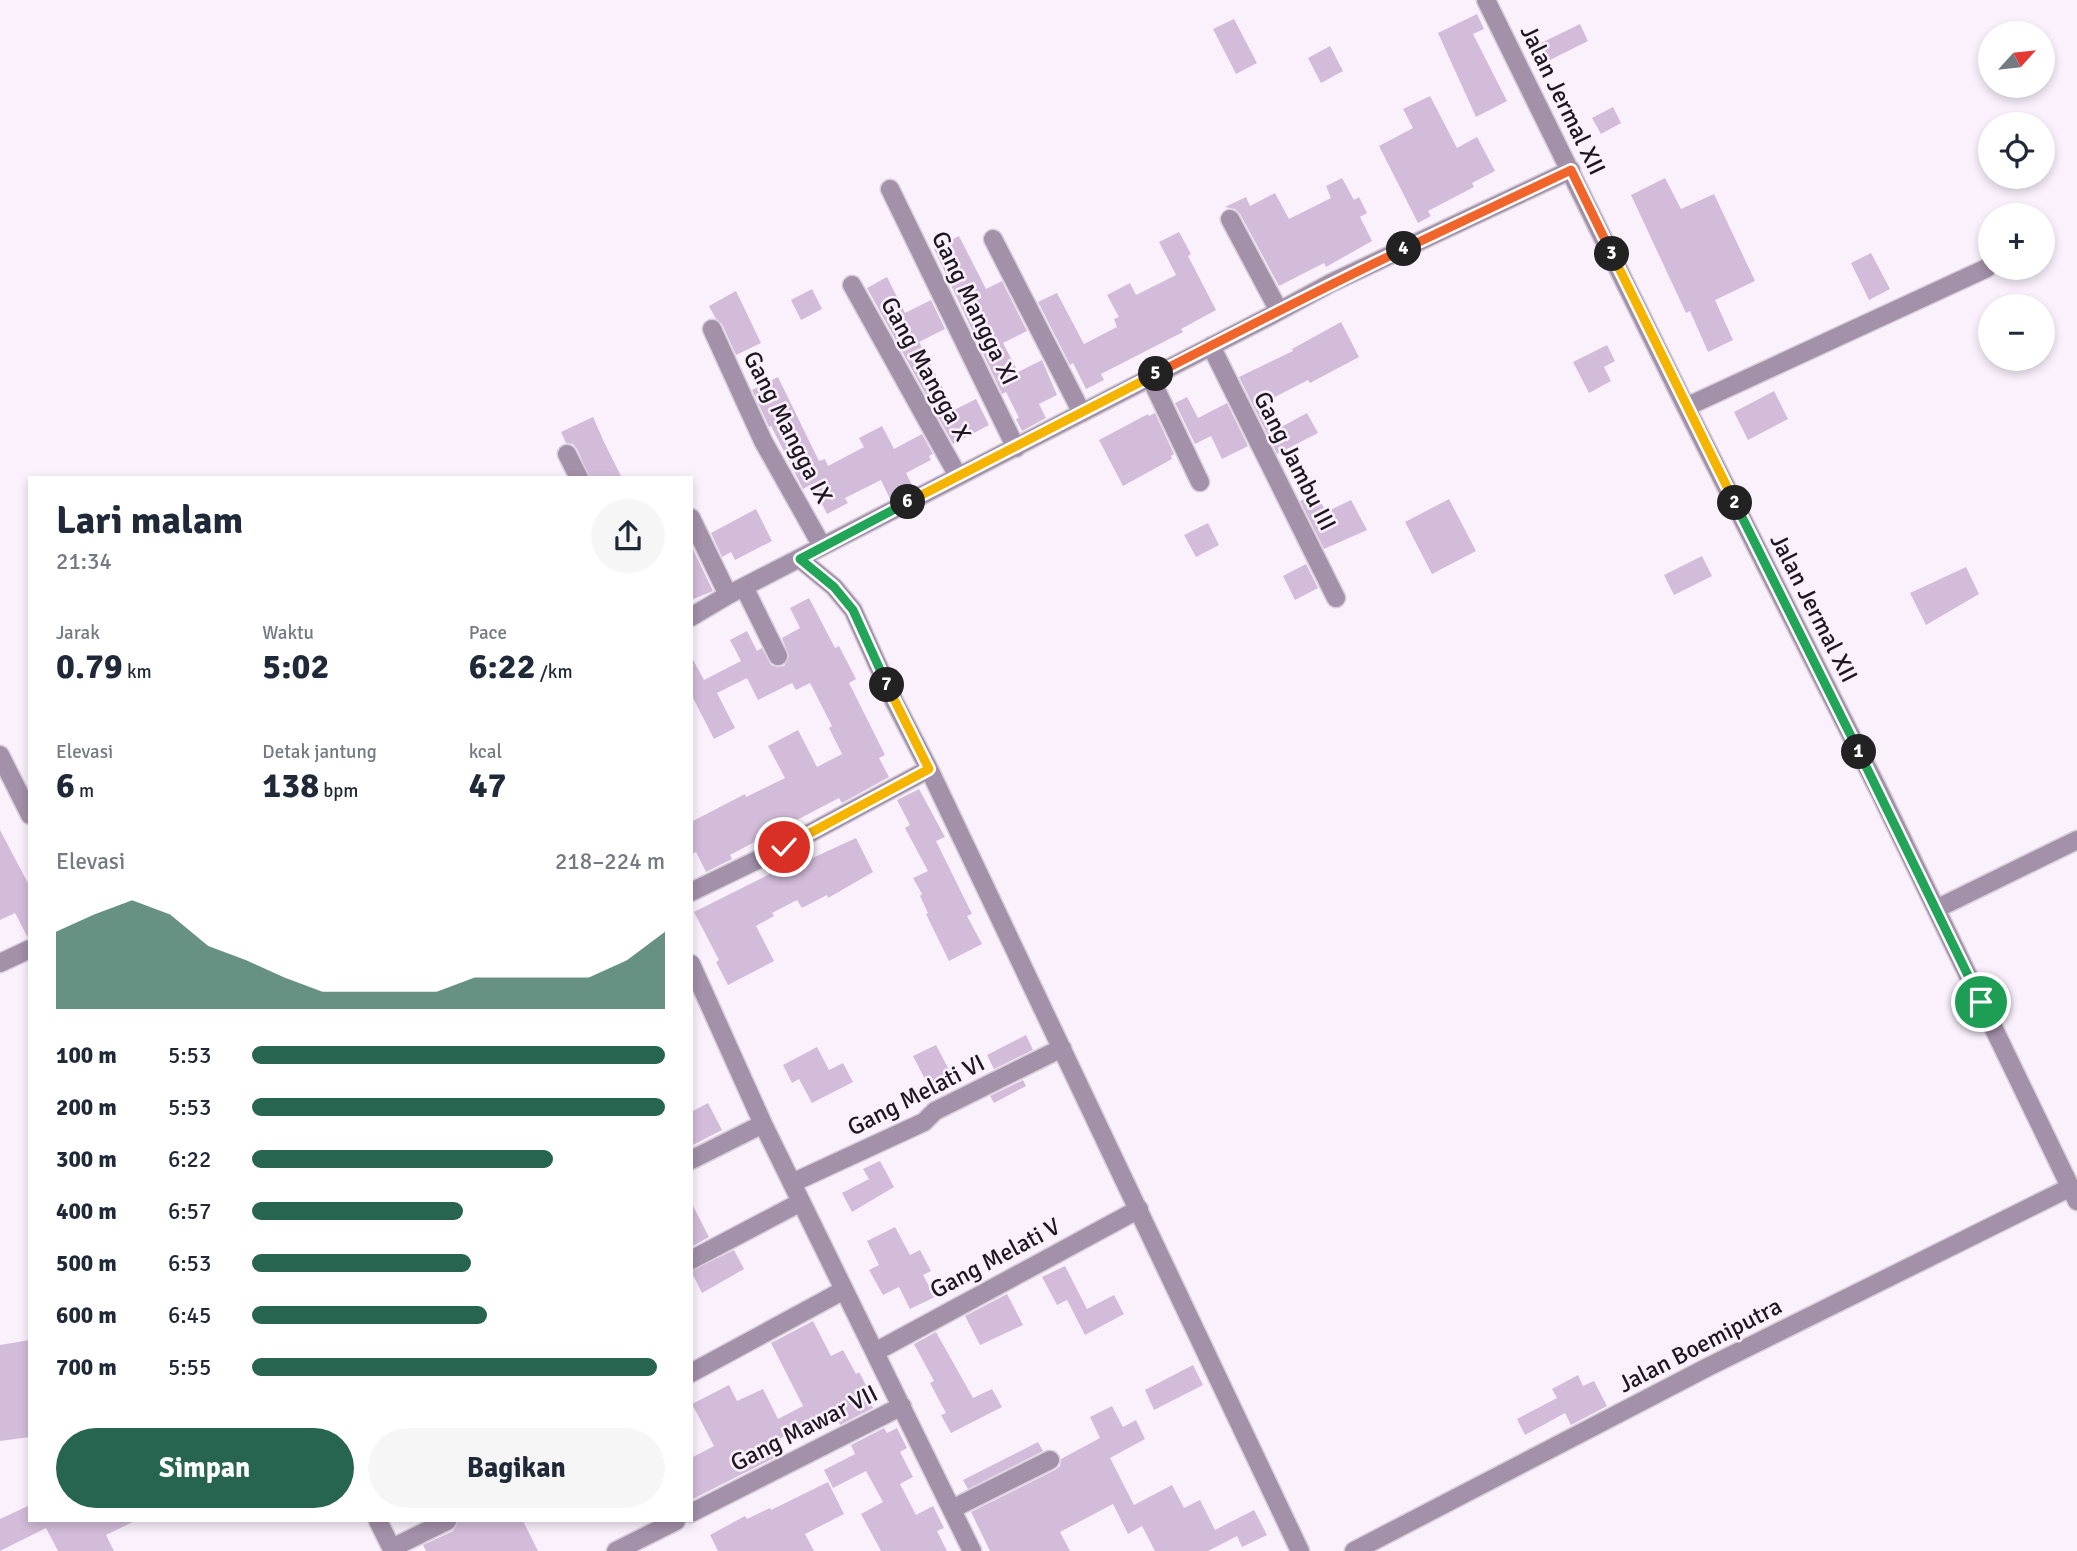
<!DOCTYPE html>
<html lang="id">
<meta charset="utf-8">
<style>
body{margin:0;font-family:Signika,sans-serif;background:#f6f6f7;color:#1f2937;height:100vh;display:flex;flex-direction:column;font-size:26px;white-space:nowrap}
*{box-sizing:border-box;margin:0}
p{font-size:23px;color:#747a83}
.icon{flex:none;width:38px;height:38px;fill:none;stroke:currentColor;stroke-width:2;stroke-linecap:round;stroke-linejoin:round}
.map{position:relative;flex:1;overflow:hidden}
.details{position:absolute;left:28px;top:476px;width:665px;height:1046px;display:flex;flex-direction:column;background:#fff;border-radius:0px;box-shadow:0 4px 10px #0003}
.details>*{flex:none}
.needle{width:46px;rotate:63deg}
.controls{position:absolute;left:1978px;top:21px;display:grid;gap:14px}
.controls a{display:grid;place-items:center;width:77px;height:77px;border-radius:50%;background:#fff;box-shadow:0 4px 10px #0003;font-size:35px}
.pin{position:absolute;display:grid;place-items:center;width:60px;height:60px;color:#fff;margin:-30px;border:4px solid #fff;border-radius:50%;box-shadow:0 2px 7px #0007}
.km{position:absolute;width:35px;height:35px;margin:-18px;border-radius:50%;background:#222;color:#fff;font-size:19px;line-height:35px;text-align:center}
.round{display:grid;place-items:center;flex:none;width:74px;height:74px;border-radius:37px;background:#f6f6f7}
.summary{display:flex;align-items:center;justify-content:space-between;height:119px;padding:0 28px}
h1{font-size:38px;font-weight:800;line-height:52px}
.metrics{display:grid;grid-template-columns:repeat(3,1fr);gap:10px;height:119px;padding:7px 28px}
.metrics div{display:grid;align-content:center}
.metrics b{font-size:35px;font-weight:800}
.metrics small{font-size:19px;font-weight:400}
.metrics p{font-size:19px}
.chart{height:196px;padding:14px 28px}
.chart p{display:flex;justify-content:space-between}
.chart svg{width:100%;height:126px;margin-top:7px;fill:#286550;opacity:.7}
.button{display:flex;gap:14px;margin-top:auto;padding:14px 28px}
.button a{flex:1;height:80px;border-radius:42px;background:#286550;color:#fff;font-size:28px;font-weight:800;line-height:80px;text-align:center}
.button a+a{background:#f6f6f7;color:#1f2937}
ul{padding:0 28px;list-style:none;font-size:23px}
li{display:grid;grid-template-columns:112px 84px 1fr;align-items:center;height:52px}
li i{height:18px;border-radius:9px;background:#286550}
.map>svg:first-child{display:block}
.building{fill:#d3bcda}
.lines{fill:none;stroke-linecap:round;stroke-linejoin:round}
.minor-casing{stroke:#d7ceda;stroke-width:21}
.minor{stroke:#a390a9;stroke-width:18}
.split-1-casing{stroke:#fff;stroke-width:14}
.split-2-casing{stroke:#fff;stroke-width:14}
.split-3-casing{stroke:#fff;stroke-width:14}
.split-4-casing{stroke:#fff;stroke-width:14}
.split-5-casing{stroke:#fff;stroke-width:14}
.split-6-casing{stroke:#fff;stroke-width:14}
.split-7-casing{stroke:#fff;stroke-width:14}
.split-8-casing{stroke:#fff;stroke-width:14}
.split-1{stroke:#22a559;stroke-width:9}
.split-2{stroke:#22a559;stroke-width:9}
.split-3{stroke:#f5b400;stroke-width:9}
.split-4{stroke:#f0652b;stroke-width:9}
.split-5{stroke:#f0652b;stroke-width:9}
.split-6{stroke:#f5b400;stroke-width:9}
.split-7{stroke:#22a559;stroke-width:9}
.split-8{stroke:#f5b400;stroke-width:9}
.labels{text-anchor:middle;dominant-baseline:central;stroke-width:5;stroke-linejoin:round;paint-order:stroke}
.street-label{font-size:24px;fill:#1e1621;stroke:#faf1fd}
</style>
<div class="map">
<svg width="2077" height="1551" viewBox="0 0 2077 1551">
<rect width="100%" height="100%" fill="#faf1fd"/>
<!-- building -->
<path class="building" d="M1477 14 1484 29 1473 34 1507 101 1476 117 1438 33Z
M1234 19 1257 63 1236 74 1213 29Z
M1580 24 1588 41 1546 62 1537 45Z
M1330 46 1343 71 1321 83 1308 58Z
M1430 96 1457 148 1477 137 1495 171 1472 183 1474 187 1428 211 1431 216 1418 223 1379 146 1413 128 1403 109Z
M1613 107 1621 123 1601 134 1592 118Z
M1342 178 1354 200 1359 197 1367 213 1360 217 1372 241 1326 267 1324 263 1279 286 1240 214 1235 209 1225 207 1246 197 1250 206 1275 193 1289 219 1331 198 1326 186Z
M1665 178 1681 209 1714 194 1755 281 1715 300 1733 340 1708 352 1690 311 1686 313 1631 195Z
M1179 232 1191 254 1188 256 1216 310 1181 329 1183 332 1101 374 1104 380 1086 389 1073 363 1070 365 1038 302 1057 293 1084 344 1117 327 1114 319 1119 317 1107 295 1130 283 1136 295 1176 275 1159 242Z
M959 236 986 289 1002 281 1027 331 1003 343 1018 372 1042 360 1057 395 1039 404 1046 418 1022 431 1016 419 1019 418 1006 392 1002 394 934 249Z
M1871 253 1890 289 1869 300 1851 263Z
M887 277 905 313 931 300 945 329 919 342 954 410 976 399 989 425 953 444 867 288Z
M812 289 822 309 801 320 791 300Z
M736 291 761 343 736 355 722 324 716 319 709 306Z
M1341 322 1359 357 1310 383 1308 380 1269 400 1283 426 1307 413 1318 433 1277 454 1239 377 1293 351 1292 349Z
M1607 345 1615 361 1604 367 1611 381 1589 393 1573 362Z
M778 377 819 461 825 459 828 466 864 447 859 438 882 426 894 449 922 434 933 454 929 456 931 460 906 473 913 487 890 499 881 480 845 498 848 503 827 514 812 484 803 489 771 426 769 427 752 390Z
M1774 391 1788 419 1748 440 1734 412Z
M1187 397 1198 418 1227 403 1248 446 1222 459 1211 436 1195 444 1175 403Z
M1155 413 1174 454 1171 456 1172 459 1123 486 1099 440 1148 414 1149 416Z
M593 417 604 442 622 478H590L577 449 573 444 566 443 561 432Z
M1316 493 1326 512 1351 500 1367 530 1324 549 1300 501Z
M1449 499 1476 551 1432 574 1405 522Z
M756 509 772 541 735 560 731 552 722 557 711 533Z
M1208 523 1219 545 1196 557 1184 535Z
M691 545 713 591 691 600Z
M1702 556 1712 576 1674 595 1664 575Z
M1306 564 1318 588 1295 600 1283 576Z
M1966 567 1979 594 1926 625 1910 593Z
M809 598 835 648 839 646 856 679 849 683 885 755 879 758 889 777 842 803 839 798 766 836 730 855 732 859 706 872 696 852 691 854V822L745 794 746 797 785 778 768 746 798 730 817 767 842 754 829 728 832 726 810 683 796 690 792 683 758 700 747 678 717 693 735 728 714 739 691 694V656L704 680 741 661 730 640 747 631 757 651 762 648 771 665 777 667 784 666 789 656 782 638 800 628 790 608Z
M919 789 945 837 936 841 972 914 967 916 982 944 949 961 926 914 928 913 920 896 922 894 913 878 928 871 905 828 910 825 897 800Z
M0 830 30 887V938H28L15 913 0 920Z
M856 838 873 872 828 898 827 895 802 908 797 900 772 913 774 916 756 926 774 961 728 985 716 962 719 960 694 912 778 870 780 873Z
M1026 1035 1033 1050 994 1069 987 1055Z
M936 1045 956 1083 933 1095 913 1056Z
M817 1047 829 1070 843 1063 853 1082 812 1103 799 1079 792 1083 783 1065Z
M1023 1080 1026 1086 994 1103 990 1096Z
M708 1103 722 1130 691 1146V1112Z
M880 1161 894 1187 852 1212 842 1193 869 1179 863 1169Z
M691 1202 709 1237 691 1247Z
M895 1227 910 1255 920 1250 931 1271 923 1275 935 1297 910 1309 899 1287 883 1295 869 1270 879 1265 867 1241Z
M734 1250 744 1269 702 1293 691 1271Z
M1065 1266 1087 1309 1114 1295 1124 1314 1085 1335 1067 1300 1057 1305 1042 1277Z
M1007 1294 1023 1325 980 1345 965 1316Z
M813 1321 831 1356 843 1350 856 1374 859 1372 869 1391 866 1393 873 1408 840 1425 834 1411 773 1442 780 1455 691 1500V1458L714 1446 692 1404 729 1385 737 1401 763 1389 778 1419 803 1406 771 1343Z
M936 1332 973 1398 992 1389 1002 1407 951 1433 941 1415 946 1413 930 1383 934 1381 914 1344Z
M30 1340V1437L0 1441V1345Z
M1193 1365 1203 1385 1154 1410 1145 1390Z
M1578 1375 1583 1386 1594 1381 1607 1406 1571 1425 1565 1413 1525 1435 1517 1419 1557 1398 1552 1389Z
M1112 1406 1123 1427 1136 1420 1145 1439 1110 1458 1134 1505 1172 1485 1184 1508 1200 1500 1215 1530 1254 1510 1267 1535 1242 1547 1237 1536 1208 1551H1155L1142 1526 1128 1534 1113 1504 1060 1532 1070 1551H990L971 1512 1055 1470 1060 1466 1061 1459 1100 1438 1090 1417Z
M884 1428 887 1433 897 1428 907 1448 900 1452 913 1477 900 1484 916 1515 933 1506 944 1528 937 1531 947 1551H881L861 1514 883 1502 866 1471 833 1488 824 1470 855 1454 851 1445Z
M1038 1442 1043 1451 968 1489 963 1480Z
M828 1482 844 1514 805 1534 814 1551H718L710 1535 745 1516 747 1519 770 1508 771 1510Z
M30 1505V1521H135L106 1535 114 1551H58L46 1528 0 1551V1519Z
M458 1521H523L538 1551H426L423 1545 453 1531Z"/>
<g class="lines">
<!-- minor casing -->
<g class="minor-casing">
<path id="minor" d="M1486 0 1686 407 1880 793 2077 1201
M890 189 1016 448
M1230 219 1279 311
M993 239 1082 413
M852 285 958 476
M712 329 763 441 822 546
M1211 346 1336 598
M1150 377 1200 482
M1686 407 1987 268
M567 454 579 478
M691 518 728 595
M800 559 834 587 853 610 894 701 929 769 1300 1551
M744 587 778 656
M691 617 728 595 1270 316 1331 283 1571 170
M0 755 30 815
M691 892 784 847 929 769
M1936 909 2077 840
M0 963 30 949
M691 964 763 1124 972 1551
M691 1160 763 1124
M792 1183 924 1122 935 1111 1062 1048
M691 1260 801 1202
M875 1352 1139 1209
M691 1373 844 1290
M952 1509 1050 1460
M691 1513 902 1406
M378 1521 393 1551
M392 1548 447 1521
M616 1551 676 1521
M1354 1551 1708 1367 2071 1187"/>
</g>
<!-- minor -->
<use href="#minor" class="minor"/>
</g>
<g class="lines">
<!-- split-1 casing -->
<g class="split-1-casing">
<path id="split-1" d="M1859 752 1981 1002"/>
</g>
<!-- split-2 casing -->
<g class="split-2-casing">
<path id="split-2" d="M1735 503 1859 752"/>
</g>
<!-- split-3 casing -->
<g class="split-3-casing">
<path id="split-3" d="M1612 254 1735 503"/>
</g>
<!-- split-4 casing -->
<g class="split-4-casing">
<path id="split-4" d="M1404 249 1571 170 1612 254"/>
</g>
<!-- split-5 casing -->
<g class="split-5-casing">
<path id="split-5" d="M1156 374C1238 332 1320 289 1404 249"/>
</g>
<!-- split-6 casing -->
<g class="split-6-casing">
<path id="split-6" d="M908 502 1156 374"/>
</g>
<!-- split-7 casing -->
<g class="split-7-casing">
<path id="split-7" d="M887 685 853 610 834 587 800 559 908 502"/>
</g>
<!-- split-8 casing -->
<g class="split-8-casing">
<path id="split-8" d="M784 847 929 769 887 685"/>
</g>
<!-- split-1 -->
<use href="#split-1" class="split-1"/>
<!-- split-2 -->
<use href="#split-2" class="split-2"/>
<!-- split-3 -->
<use href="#split-3" class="split-3"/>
<!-- split-4 -->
<use href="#split-4" class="split-4"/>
<!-- split-5 -->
<use href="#split-5" class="split-5"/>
<!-- split-6 -->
<use href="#split-6" class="split-6"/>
<!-- split-7 -->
<use href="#split-7" class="split-7"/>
<!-- split-8 -->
<use href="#split-8" class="split-8"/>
</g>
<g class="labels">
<!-- street labels -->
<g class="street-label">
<text transform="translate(1563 100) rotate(64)">Jalan Jermal XII</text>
<text transform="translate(975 308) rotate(64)">Gang Mangga XI</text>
<text transform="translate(926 369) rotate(61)">Gang Mangga X</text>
<text transform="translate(788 427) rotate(63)">Gang Mangga IX</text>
<text transform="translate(1295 461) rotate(63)">Gang Jambu III</text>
<text transform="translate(1814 608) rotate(63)">Jalan Jermal XII</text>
<text transform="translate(916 1095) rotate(-27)">Gang Melati VI</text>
<text transform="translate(995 1258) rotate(-28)">Gang Melati V</text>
<text transform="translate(1700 1345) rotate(-27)">Jalan Boemiputra</text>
<text transform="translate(804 1428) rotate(-27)">Gang Mawar VII</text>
</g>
</g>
</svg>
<div class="controls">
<a><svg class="needle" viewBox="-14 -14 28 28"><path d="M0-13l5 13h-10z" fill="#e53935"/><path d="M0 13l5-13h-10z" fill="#747a83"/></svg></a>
<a><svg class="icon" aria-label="locate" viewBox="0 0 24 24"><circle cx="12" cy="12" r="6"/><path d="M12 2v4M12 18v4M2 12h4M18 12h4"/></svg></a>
<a>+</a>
<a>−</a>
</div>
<div class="pin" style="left:1981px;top:1002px;background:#1e9e55"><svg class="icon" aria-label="arrive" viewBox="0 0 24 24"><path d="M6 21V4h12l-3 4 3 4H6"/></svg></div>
<div class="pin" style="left:784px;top:847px;background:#d93025"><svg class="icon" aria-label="check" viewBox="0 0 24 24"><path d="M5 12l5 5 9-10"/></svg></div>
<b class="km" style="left:1859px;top:752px">1</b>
<b class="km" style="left:1735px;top:503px">2</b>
<b class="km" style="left:1612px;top:254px">3</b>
<b class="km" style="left:1404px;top:249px">4</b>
<b class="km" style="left:1156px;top:374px">5</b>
<b class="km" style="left:908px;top:502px">6</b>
<b class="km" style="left:887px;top:685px">7</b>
<section class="details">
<div class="summary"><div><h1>Lari malam</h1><p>21:34</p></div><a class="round"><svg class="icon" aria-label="share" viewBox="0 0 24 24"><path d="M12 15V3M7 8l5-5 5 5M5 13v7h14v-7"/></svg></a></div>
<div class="metrics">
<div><p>Jarak</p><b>0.79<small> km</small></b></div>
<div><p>Waktu</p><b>5:02</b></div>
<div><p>Pace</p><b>6:22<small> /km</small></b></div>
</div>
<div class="metrics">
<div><p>Elevasi</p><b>6<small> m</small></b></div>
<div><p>Detak jantung</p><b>138<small> bpm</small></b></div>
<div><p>kcal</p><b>47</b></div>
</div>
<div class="chart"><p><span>Elevasi</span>218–224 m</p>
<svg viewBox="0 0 160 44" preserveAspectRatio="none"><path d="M0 44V17L10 11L20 6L30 11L40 22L50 27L60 33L70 38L80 38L90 38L100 38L110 33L120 33L130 33L140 33L150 27L160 17V44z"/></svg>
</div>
<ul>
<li><b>100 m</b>5:53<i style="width:100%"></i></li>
<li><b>200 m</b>5:53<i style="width:100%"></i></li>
<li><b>300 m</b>6:22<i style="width:73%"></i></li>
<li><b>400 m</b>6:57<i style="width:51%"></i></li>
<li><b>500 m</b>6:53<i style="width:53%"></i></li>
<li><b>600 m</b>6:45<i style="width:57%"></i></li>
<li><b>700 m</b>5:55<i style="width:98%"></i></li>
</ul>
<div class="button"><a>Simpan</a><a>Bagikan</a></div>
</section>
</div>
